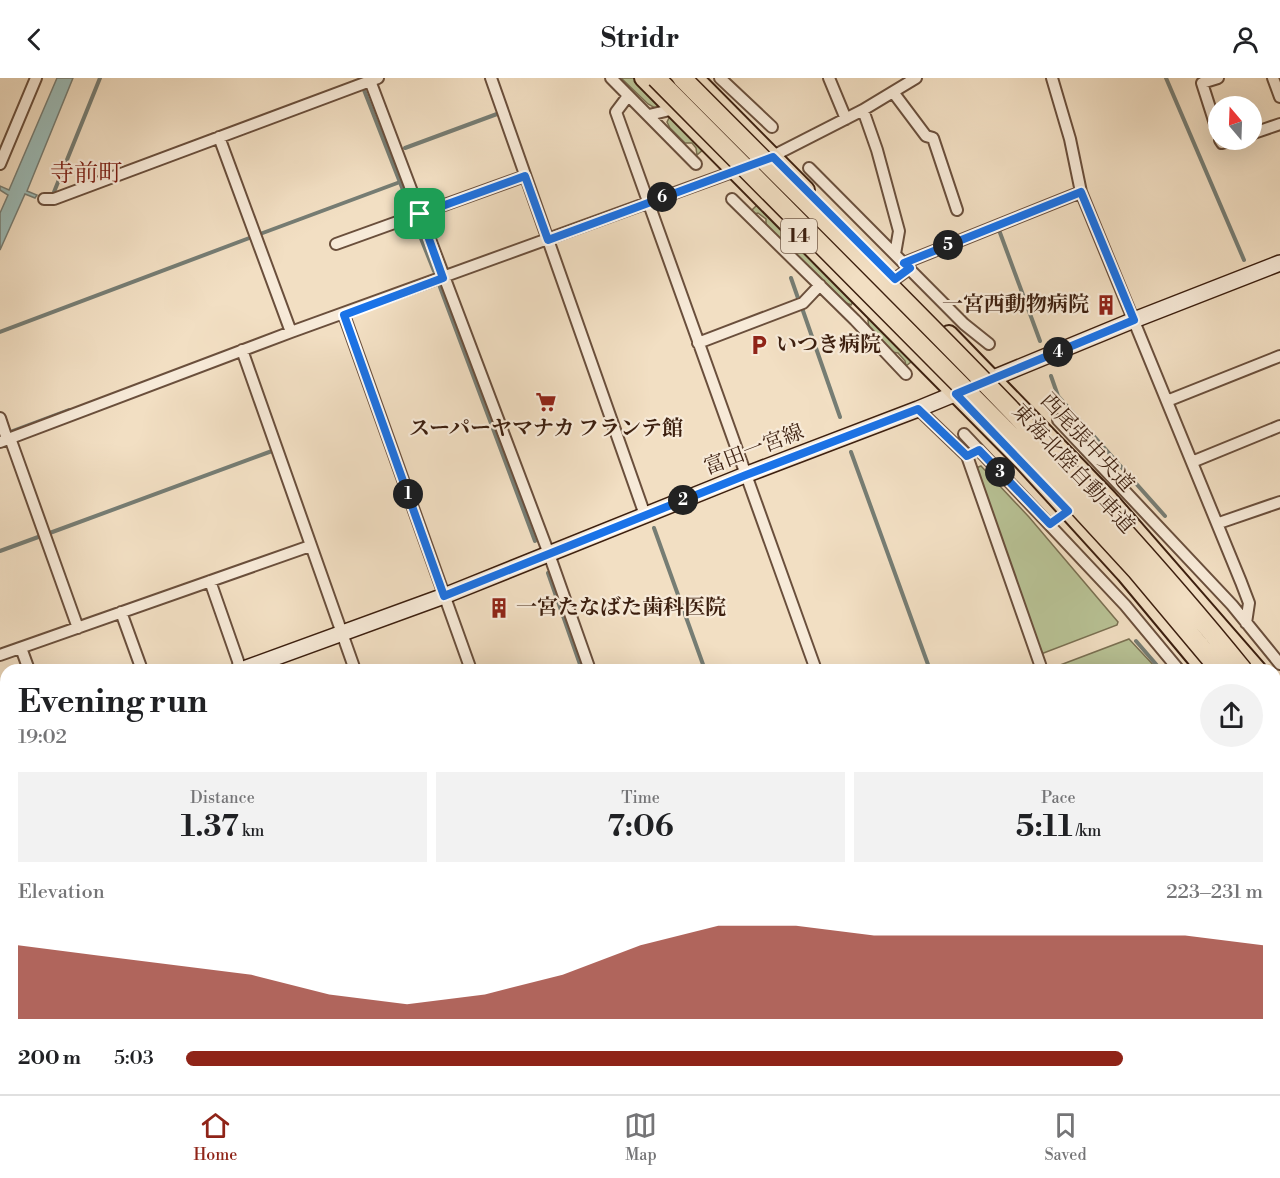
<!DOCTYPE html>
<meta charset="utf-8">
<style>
body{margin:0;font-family:"Libre Bodoni","Noto Serif JP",serif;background:#f2f2f2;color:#202124;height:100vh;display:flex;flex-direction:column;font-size:22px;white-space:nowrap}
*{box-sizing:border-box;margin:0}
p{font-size:20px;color:#757577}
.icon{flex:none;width:33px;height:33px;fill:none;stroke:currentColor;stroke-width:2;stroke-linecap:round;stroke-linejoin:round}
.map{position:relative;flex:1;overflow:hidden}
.side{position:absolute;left:0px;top:586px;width:1281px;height:430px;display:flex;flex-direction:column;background:#fff;border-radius:18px 18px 0 0;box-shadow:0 6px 24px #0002}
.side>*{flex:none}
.needle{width:39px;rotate:341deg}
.tools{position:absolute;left:1208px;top:18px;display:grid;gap:12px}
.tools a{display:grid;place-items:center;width:54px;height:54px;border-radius:50%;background:#fff;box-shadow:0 6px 24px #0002;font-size:30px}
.pin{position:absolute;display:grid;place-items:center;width:51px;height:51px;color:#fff;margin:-26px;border-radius:12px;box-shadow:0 3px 9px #0006}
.km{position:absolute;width:30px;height:30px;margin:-15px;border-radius:50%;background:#222;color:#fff;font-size:16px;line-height:30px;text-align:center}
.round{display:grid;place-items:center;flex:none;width:63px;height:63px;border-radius:32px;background:#f2f2f2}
.head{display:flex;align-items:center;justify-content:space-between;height:102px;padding:0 18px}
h1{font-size:33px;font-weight:700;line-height:45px}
.figures{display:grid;grid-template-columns:repeat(3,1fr);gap:9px;height:102px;padding:6px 18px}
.figures div{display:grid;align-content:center;border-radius:0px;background:#f2f2f2;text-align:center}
.figures b{font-size:30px;font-weight:700}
.figures small{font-size:16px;font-weight:400}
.figures p{font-size:16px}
.chart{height:168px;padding:12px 18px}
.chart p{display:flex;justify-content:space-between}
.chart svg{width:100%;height:108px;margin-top:6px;fill:#8f2418;opacity:.7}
ul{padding:0 18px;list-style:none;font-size:20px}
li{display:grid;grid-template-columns:96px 72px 1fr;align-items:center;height:45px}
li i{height:15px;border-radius:8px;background:#8f2418}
header{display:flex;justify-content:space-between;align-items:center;height:78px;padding:0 18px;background:#fff;font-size:27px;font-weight:700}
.tab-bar{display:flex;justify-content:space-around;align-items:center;height:84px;border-top:2px solid #e0e0e0;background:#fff;font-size:16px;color:#757577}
.tab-bar a{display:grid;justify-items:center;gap:3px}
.tab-bar .selected{color:#8f2418}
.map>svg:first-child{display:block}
.green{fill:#b8c295;stroke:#7a7052;stroke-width:1.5}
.water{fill:#9cbcb8;stroke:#767d74;stroke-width:1.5}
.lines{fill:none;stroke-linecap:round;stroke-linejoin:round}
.stream{stroke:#767d74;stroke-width:4}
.minor-casing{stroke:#6a4f3c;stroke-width:14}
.tertiary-casing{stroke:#6a4f3c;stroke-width:15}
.secondary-casing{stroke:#3c1f0f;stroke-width:18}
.primary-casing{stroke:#3c1f0f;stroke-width:20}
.motorway-casing{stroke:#3c1f0f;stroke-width:21}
.minor{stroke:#f7ead8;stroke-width:10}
.tertiary{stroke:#f7ead8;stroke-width:12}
.secondary{stroke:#f7ead8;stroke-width:15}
.primary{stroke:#f2dfc3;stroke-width:16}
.motorway{stroke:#f2dfc3;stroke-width:18}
.motorway-bridge-casing{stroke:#3c1f0f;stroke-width:21;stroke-linecap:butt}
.motorway-bridge{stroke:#f2dfc3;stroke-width:18}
.route-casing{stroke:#fff;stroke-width:12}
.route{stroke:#1a73e8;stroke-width:8}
.labels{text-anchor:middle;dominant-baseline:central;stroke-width:4.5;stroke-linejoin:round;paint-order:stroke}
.shield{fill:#f7ead8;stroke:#745c4b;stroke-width:1.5}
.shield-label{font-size:20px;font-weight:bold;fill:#3c1f0f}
.poi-label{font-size:21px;font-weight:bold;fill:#3c1f0f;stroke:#f7ead8;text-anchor:start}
.street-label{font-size:21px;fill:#3c1f0f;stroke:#f7ead8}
.quarter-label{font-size:24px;fill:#7a1f14;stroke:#f7ead8}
</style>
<header><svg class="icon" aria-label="back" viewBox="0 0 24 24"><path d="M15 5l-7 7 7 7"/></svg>Stridr<svg class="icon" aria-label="person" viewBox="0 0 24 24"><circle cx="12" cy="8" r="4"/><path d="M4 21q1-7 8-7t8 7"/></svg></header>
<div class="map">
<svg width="1280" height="1016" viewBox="0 0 1280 1016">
<rect width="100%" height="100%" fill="#f2dfc3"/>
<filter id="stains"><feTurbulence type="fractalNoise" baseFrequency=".00333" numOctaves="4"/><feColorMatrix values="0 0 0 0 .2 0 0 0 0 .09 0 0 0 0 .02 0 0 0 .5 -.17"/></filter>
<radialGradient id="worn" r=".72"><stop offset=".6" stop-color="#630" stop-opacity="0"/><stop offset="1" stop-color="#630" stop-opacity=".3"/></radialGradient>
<!-- green -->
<path class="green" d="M621 0H639L664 29 655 30 648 26Z
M669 40H671L706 69 697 77 696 70 692 65H685L670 50 667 44Z
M760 124 853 224 851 227 844 224 766 147V141L758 135 754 136 751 133Z
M872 241 916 280 906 288 905 283 898 275 891 274C882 265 868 256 868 242Z
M981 388 1029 439 1118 544 1117 547 1041 576 976 390Z
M1129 561 1158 592H1047Z
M6 795V830L0 832V797Z
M3 986 6 993V1011H12L14 1016H0V987Z
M542 1011H625L627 1016H543Z"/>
<!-- water -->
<path class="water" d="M57 0H73L27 113 37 117 35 120 25 116 0 172V135L8 117 0 112V108L9 112Z"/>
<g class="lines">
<!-- stream -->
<path class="stream" d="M1166 0 1244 182
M364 12 410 130
M405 70 497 36
M52 119 100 0
M414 143 434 193
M999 152 1040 263
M260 156 400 104
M791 200 799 223
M440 209 535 463
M802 230 840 339
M0 254 252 159 253 161
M1051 298 1058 318 1165 438
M10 354 69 332
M851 374 930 592
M654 450 705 592
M47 456 272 373
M0 473 41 458
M548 495 582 592
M1136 563 1161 592
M1275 890 1280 903
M0 963 5 977
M57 1011 58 1016
M226 1011 228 1016
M404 1011 405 1016
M853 1011 855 1016
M1080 1011 1082 1016"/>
<!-- minor casing -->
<g class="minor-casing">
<path id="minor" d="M369 0 549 476 590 592
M491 0 645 437
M611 0 696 86
M720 0 772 49
M829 0 846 41
M1052 0 1070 61 1081 114 1241 504 1249 525 1246 545
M1218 0 1202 5 1218 55
M1273 0 1280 19
M893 14 926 58 933 60 957 132
M628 18 616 34 816 592
M863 32 877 72 899 153 895 176
M649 37 674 31
M1251 56 1280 46
M219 59 291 254
M1220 62 1222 65 1233 62
M769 80 863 32 916 0
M0 86 36 0
M809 90 964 246 989 266
M44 121H54L378 0
M732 121 855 242 906 296
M336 166 525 98
M904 185 1081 114
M895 201 910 190
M344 237 471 592
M698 265 803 225 820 207
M242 272 355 592
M1167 323 1280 278
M918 331 967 378 1042 592
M0 340 7 361
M1058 342 1232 527 1280 586
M964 356 1125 527 1179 592
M10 360 78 550
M0 364 291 254 738 92
M1192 384 1280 348
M1219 445 1280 424
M210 503 238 583 239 592
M121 534 142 592
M21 570 29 592
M0 577 310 468
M1275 726 1280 733
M0 743 6 760
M1275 813 1280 811
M0 837 6 835
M0 983 6 981
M1275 985 1280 984
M134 1011 136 1016
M319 1011 321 1016
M504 1011 506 1016
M628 1011 630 1016
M740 1011 742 1016
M966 1011 968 1016
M1190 1011 1191 1016
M189 1016 203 1011
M708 1016 722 1011
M1199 1016 1202 1011
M1278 1016 1280 1015"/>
</g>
<!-- tertiary casing -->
<g class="tertiary-casing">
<path id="tertiary" d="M1275 1000 1280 998
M1228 1016 1243 1011"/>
</g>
<!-- secondary casing -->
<g class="secondary-casing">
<path id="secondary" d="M241 592 444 518 745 397 918 331 1134 242 1280 185
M0 682 6 680"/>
</g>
<!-- primary casing -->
<g class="primary-casing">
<path id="primary" d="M643 0 1024 385 1125 496 1205 592
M695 0 806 112
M949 256 1108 420 1258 592
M1275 612 1280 618"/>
</g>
<!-- motorway casing -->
<g class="motorway-casing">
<path id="motorway" d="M1275 633 1280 640
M1275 662 1280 669
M1275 690 1280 698"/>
</g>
<!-- minor -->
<use href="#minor" class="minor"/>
<!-- tertiary -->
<use href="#tertiary" class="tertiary"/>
<!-- secondary -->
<use href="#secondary" class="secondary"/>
<!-- primary -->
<use href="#primary" class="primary"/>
<!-- motorway -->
<use href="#motorway" class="motorway"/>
<!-- motorway-bridge casing -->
<g class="motorway-bridge-casing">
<path id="motorway-bridge" d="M656 0 1036 383 1137 493 1220 592
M682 0C873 193 1072 381 1243 592"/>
</g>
<!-- motorway-bridge -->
<use href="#motorway-bridge" class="motorway-bridge"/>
</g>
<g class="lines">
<!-- route casing -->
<g class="route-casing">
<path id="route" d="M773 79 895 201 910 190 904 185 1081 114 1134 242 956 316 1068 433 1050 446 979 372 967 378 918 331 746 397 444 518 344 237 443 200 420 136 525 98 548 162Z"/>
</g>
<!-- route -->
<use href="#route" class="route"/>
</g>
<!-- icons -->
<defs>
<g id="building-bare" transform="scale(1.62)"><path d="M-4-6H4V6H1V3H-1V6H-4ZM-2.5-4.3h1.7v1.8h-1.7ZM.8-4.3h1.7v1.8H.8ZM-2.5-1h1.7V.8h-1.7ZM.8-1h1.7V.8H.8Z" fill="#8f2418" stroke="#f7ead8" stroke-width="2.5" paint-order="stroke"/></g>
<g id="parking-bare" transform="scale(1.62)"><path d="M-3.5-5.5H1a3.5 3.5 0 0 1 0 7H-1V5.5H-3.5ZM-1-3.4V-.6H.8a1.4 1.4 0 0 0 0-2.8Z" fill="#8f2418" stroke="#f7ead8" stroke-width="2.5" paint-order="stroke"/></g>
<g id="supermarket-bare" transform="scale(1.62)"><path d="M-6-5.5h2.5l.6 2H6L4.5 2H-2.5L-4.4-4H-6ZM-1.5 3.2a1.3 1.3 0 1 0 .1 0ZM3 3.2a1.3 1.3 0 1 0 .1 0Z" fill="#8f2418" stroke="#f7ead8" stroke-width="2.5" paint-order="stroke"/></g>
</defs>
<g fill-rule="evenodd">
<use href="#building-bare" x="1106" y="227"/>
<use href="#parking-bare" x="759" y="267"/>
<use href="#supermarket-bare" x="546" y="324"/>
<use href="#building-bare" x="499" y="530"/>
</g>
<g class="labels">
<!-- shield labels -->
<rect class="shield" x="781" y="141" width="36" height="34" rx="4.5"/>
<g class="shield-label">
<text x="799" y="158">14</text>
</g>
<!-- poi labels -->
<g class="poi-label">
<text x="1089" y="227" text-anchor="end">一宮西動物病院</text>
<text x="776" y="267">いつき病院</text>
<text x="546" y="351" text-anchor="middle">スーパーヤマナカ フランテ館</text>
<text x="516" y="530">一宮たなばた歯科医院</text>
</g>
<!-- street labels -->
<g class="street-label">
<text transform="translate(1087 365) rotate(47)">西尾張中央道</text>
<text transform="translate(754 372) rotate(-21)">富田一宮線</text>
<text transform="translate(1073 391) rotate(47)">東海北陸自動車道</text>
</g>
<!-- quarter labels -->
<g class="quarter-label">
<text x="86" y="96">寺前町</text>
</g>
</g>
<rect width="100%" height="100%" filter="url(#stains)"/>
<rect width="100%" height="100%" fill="url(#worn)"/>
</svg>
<div class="tools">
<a><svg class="needle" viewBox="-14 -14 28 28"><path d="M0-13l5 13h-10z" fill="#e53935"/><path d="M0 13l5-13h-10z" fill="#757577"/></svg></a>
</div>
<div class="pin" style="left:420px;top:136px;background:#1e9e55"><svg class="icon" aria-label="arrive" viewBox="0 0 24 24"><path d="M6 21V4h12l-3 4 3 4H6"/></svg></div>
<b class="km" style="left:408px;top:416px">1</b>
<b class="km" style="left:683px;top:422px">2</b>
<b class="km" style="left:1000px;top:394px">3</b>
<b class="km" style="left:1058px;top:274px">4</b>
<b class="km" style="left:948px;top:167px">5</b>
<b class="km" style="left:662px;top:119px">6</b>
<section class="side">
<div class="head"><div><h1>Evening run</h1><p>19:02</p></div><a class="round"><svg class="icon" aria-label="share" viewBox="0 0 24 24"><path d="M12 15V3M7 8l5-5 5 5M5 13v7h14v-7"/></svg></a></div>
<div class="figures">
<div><p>Distance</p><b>1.37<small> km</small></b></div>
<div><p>Time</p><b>7:06</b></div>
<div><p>Pace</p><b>5:11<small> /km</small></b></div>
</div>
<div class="chart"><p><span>Elevation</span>223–231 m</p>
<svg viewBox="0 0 160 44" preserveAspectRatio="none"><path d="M0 44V14L10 18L20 22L30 26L40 34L50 38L60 34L70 26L80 14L90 6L100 6L110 10L120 10L130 10L140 10L150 10L160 14V44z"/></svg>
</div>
<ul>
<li><b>200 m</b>5:03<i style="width:87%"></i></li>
</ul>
</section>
</div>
<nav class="tab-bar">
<a class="selected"><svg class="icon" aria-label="home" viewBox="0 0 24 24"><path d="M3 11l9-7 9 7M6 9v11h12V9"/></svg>Home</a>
<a><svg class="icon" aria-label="map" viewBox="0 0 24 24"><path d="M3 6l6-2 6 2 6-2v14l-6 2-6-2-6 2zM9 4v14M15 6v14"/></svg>Map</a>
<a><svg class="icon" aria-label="saved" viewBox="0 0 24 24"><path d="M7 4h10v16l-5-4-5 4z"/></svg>Saved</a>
</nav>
